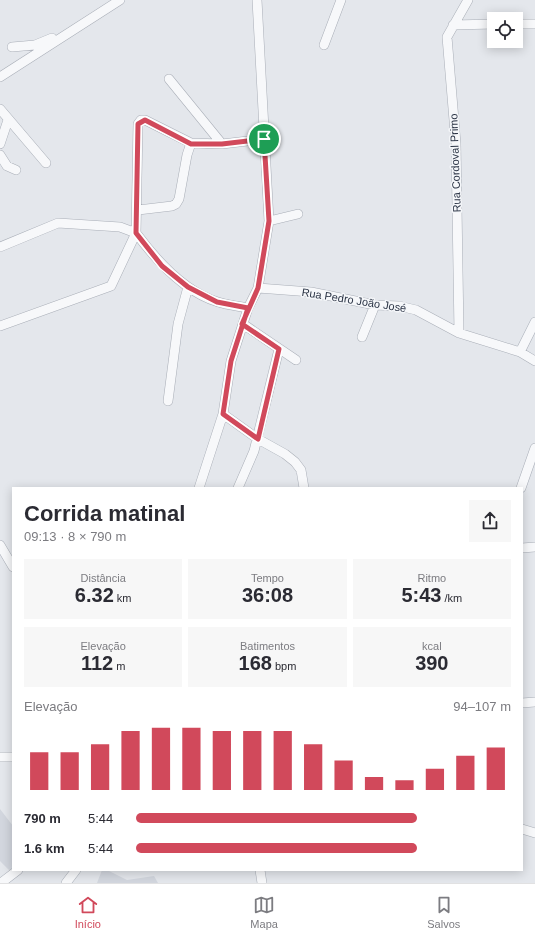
<!DOCTYPE html>
<html lang="pt">
<meta charset="utf-8">
<style>
body{margin:0;font-family:Helvetica,sans-serif;background:#f7f7f7;color:#2b2b33;height:100vh;display:flex;flex-direction:column;font-size:15px;white-space:nowrap}
*{box-sizing:border-box;margin:0}
p{font-size:13px;color:#7c7c81}
.icon{flex:none;width:22px;height:22px;fill:none;stroke:currentColor;stroke-width:2;stroke-linecap:round;stroke-linejoin:round}
.map{position:relative;flex:1;overflow:hidden}
.side{position:absolute;left:12px;top:487px;width:511px;height:384px;display:flex;flex-direction:column;background:#fff;border-radius:0px;box-shadow:0 2px 10px #0003}
.side>*{flex:none}
.controls{position:absolute;left:487px;top:12px;display:grid;gap:8px}
.controls a{display:grid;place-items:center;width:36px;height:36px;border-radius:0px;background:#fff;box-shadow:0 2px 10px #0003;font-size:20px}
.pin{position:absolute;display:grid;place-items:center;width:34px;height:34px;color:#fff;margin:-17px;border:2px solid #fff;border-radius:50%;box-shadow:0 1px 4px #0007}
.round{display:grid;place-items:center;flex:none;width:42px;height:42px;border-radius:0px;background:#f7f7f7}
.headline{display:flex;align-items:center;justify-content:space-between;height:68px;padding:0 12px}
h1{font-size:22px;font-weight:700;line-height:30px}
.metrics{display:grid;grid-template-columns:repeat(3,1fr);gap:6px;height:68px;padding:4px 12px}
.metrics div{display:grid;align-content:center;border-radius:0px;background:#f7f7f7;text-align:center}
.metrics b{font-size:20px;font-weight:700}
.metrics small{font-size:11px;font-weight:400}
.metrics p{font-size:11px}
.chart{height:112px;padding:8px 12px}
.chart p{display:flex;justify-content:space-between}
.chart svg{width:100%;height:72px;margin-top:4px;stroke:#d1495b;stroke-width:6}
ul{padding:0 12px;list-style:none;font-size:13px}
li{display:grid;grid-template-columns:64px 48px 1fr;align-items:center;height:30px}
li i{height:10px;border-radius:5px;background:#d1495b}
.menu{display:flex;justify-content:space-around;align-items:center;height:56px;border-top:1px solid #e1e1e2;background:#fff;font-size:11px;color:#7c7c81}
.menu a{display:grid;justify-items:center;gap:2px}
.menu .selected{color:#d1495b}
.map>svg:first-child{display:block}
.built{fill:#d2d6de}
.lines{fill:none;stroke-linecap:round;stroke-linejoin:round}
.minor-casing{stroke:#a9aeb7;stroke-width:10}
.minor{stroke:#f7f8fa;stroke-width:9}
.route-casing{stroke:#fff;stroke-width:8}
.route{stroke:#d1495b;stroke-width:5}
.labels{text-anchor:middle;dominant-baseline:central;stroke-width:3;stroke-linejoin:round;paint-order:stroke}
.street-label{font-size:11px;fill:#2b3445;stroke:#f4f6f9}
</style>
<div class="map">
<svg width="535" height="883" viewBox="0 0 535 883">
<rect width="100%" height="100%" fill="#e4e7ec"/>
<!-- built -->
<path class="built" d="M0 809 13 826V868L10 871 0 861Z
M102 870H107L127 880 154 876 158 883H97Z"/>
<g class="lines">
<!-- minor casing -->
<g class="minor-casing">
<path id="minor" d="M516 24H535
M453 25 494 24
M324 45 341 0
M12 47 35 45 52 38
M0 77 120 0
M169 79 222 144
M0 109 46 163
M0 144 8 120
M0 155 7 166 16 170
M138 210 172 206 176 204 179 199 187 155 191 143
M269 221 298 214
M136 233C156 260 184 292 218 302 227 305 238 306 248 308
M0 247 58 223 120 227 136 233
M258 288 311 292 375 305 399 306 416 310 459 333 520 352 535 361
M243 324 296 360
M0 326 111 286 136 233 138 124 141 120H145L191 143 222 144 264 139
M459 333 456 144 447 37 468 0
M362 337 375 305
M520 352 535 322
M168 401 178 324 188 287
M223 414 258 439 285 454 295 462 301 470 304 488
M199 488 223 414 231 361 248 308 258 288 269 221 257 0
M238 488 254 451 279 349
M521 488 535 448
M0 545 13 567
M522 548 535 547
M522 703 535 702
M0 757H13
M522 829 535 833
M260 870 262 883
M1 883 18 870
M66 883 76 870"/>
</g>
<!-- minor -->
<use href="#minor" class="minor"/>
</g>
<g class="lines">
<!-- route casing -->
<g class="route-casing">
<path id="route" d="M264 139 222 144H191L145 120 138 124 136 233 162 266 188 287 217 302 248 308 231 361 223 414 258 439 279 349 242 324 258 288 269 221 264 139"/>
</g>
<!-- route -->
<use href="#route" class="route"/>
</g>
<g class="labels">
<!-- street labels -->
<g class="street-label">
<text transform="translate(455 163) rotate(-92)">Rua Cordoval Primo</text>
<text transform="translate(354 300) rotate(9)">Rua Pedro João José</text>
</g>
</g>
</svg>
<div class="controls">
<a><svg class="icon" aria-label="locate" viewBox="0 0 24 24"><circle cx="12" cy="12" r="6"/><path d="M12 2v4M12 18v4M2 12h4M18 12h4"/></svg></a>
</div>
<div class="pin" style="left:264px;top:139px;background:#1e9e55"><svg class="icon" aria-label="arrive" viewBox="0 0 24 24"><path d="M6 21V4h12l-3 4 3 4H6"/></svg></div>
<section class="side">
<div class="headline"><div><h1>Corrida matinal</h1><p>09:13 · 8 × 790 m</p></div><a class="round"><svg class="icon" aria-label="share" viewBox="0 0 24 24"><path d="M12 15V3M7 8l5-5 5 5M5 13v7h14v-7"/></svg></a></div>
<div class="metrics">
<div><p>Distância</p><b>6.32<small> km</small></b></div>
<div><p>Tempo</p><b>36:08</b></div>
<div><p>Ritmo</p><b>5:43<small> /km</small></b></div>
</div>
<div class="metrics">
<div><p>Elevação</p><b>112<small> m</small></b></div>
<div><p>Batimentos</p><b>168<small> bpm</small></b></div>
<div><p>kcal</p><b>390</b></div>
</div>
<div class="chart"><p><span>Elevação</span>94–107 m</p>
<svg viewBox="0 0 160 44" preserveAspectRatio="none"><path d="M5 44V21M15 44V21M25 44V16M35 44V8M45 44V6M55 44V6M65 44V8M75 44V8M85 44V8M95 44V16M105 44V26M115 44V36M125 44V38M135 44V31M145 44V23M155 44V18"/></svg>
</div>
<ul>
<li><b>790 m</b>5:44<i style="width:75%"></i></li>
<li><b>1.6 km</b>5:44<i style="width:75%"></i></li>
</ul>
</section>
</div>
<nav class="menu">
<a class="selected"><svg class="icon" aria-label="home" viewBox="0 0 24 24"><path d="M3 11l9-7 9 7M6 9v11h12V9"/></svg>Início</a>
<a><svg class="icon" aria-label="map" viewBox="0 0 24 24"><path d="M3 6l6-2 6 2 6-2v14l-6 2-6-2-6 2zM9 4v14M15 6v14"/></svg>Mapa</a>
<a><svg class="icon" aria-label="saved" viewBox="0 0 24 24"><path d="M7 4h10v16l-5-4-5 4z"/></svg>Salvos</a>
</nav>
